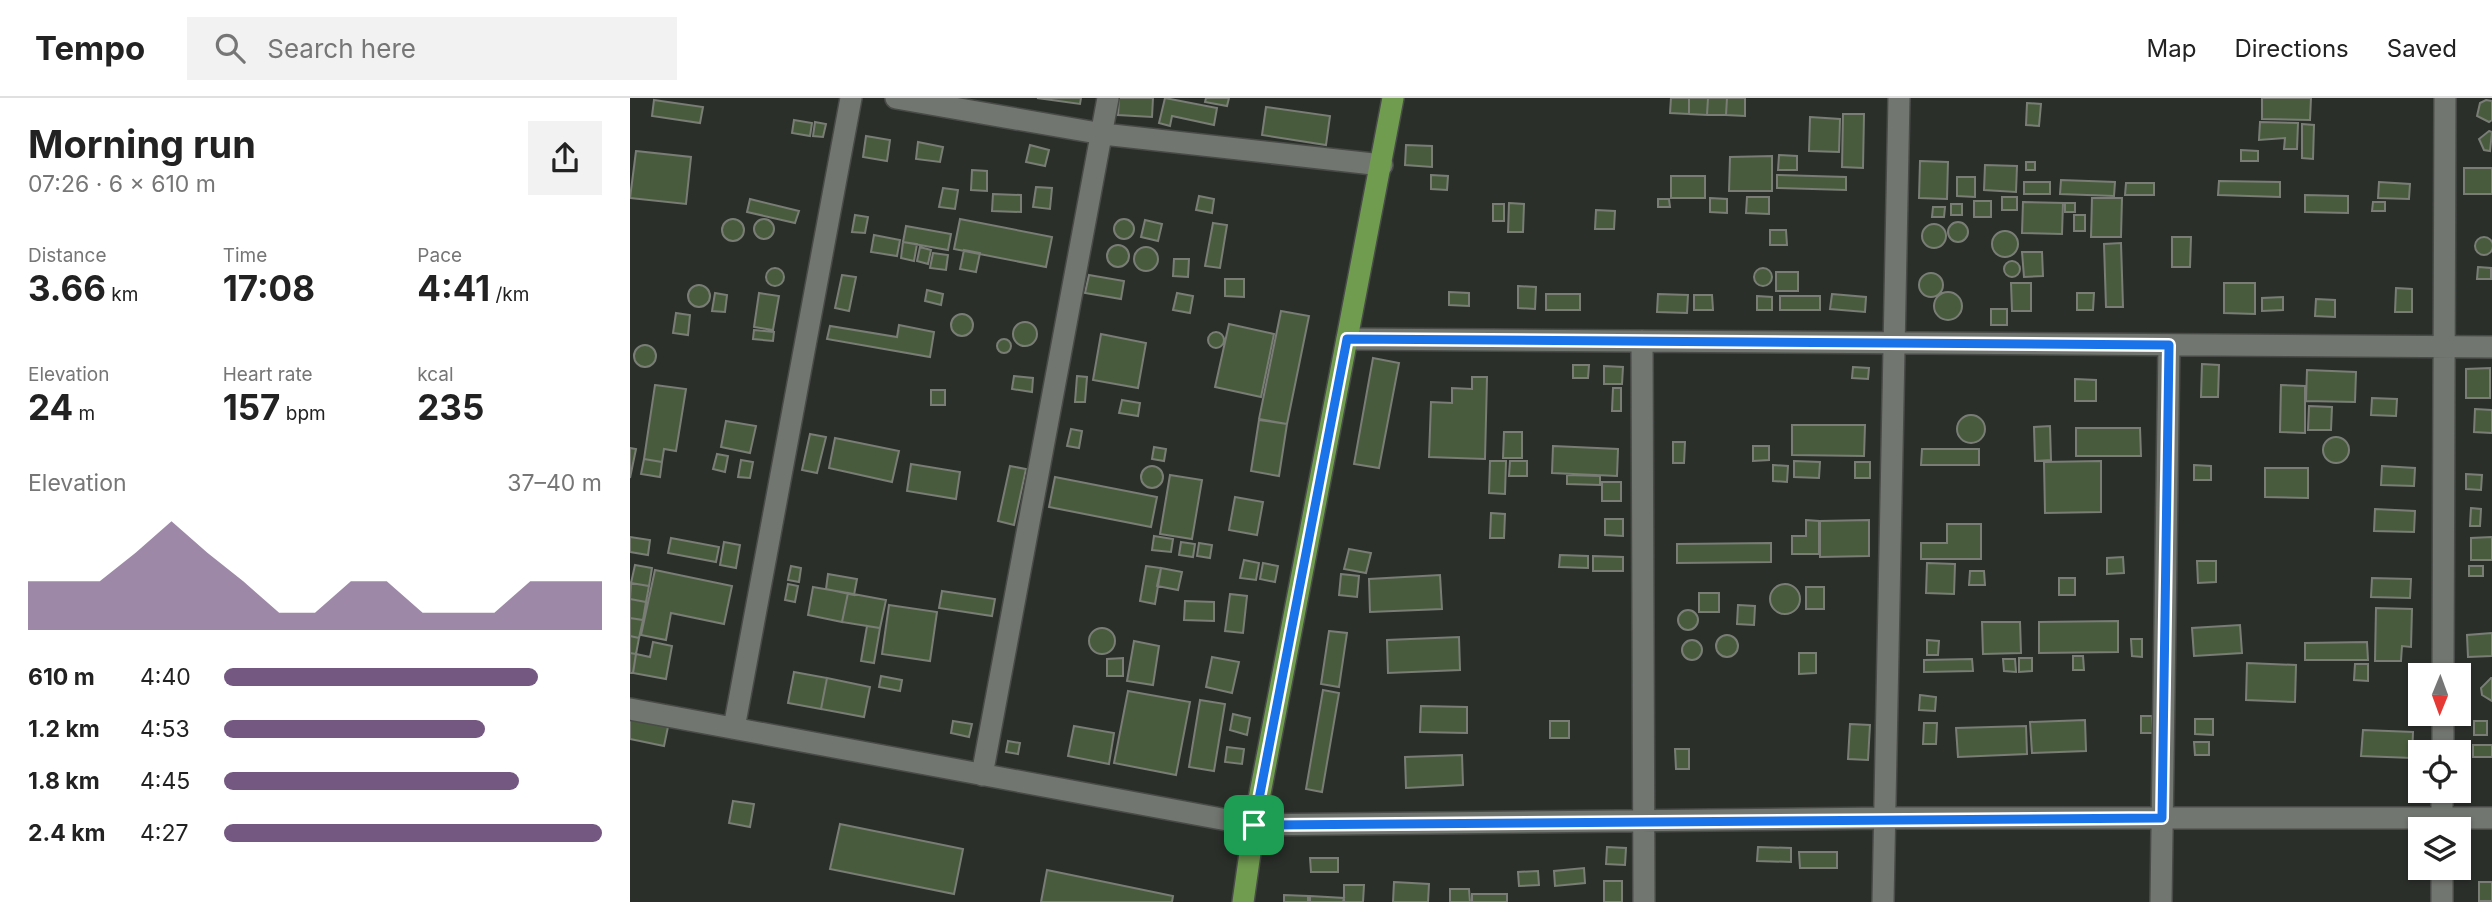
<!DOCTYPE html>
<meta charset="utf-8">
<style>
body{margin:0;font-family:Inter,sans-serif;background:#f2f2f2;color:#222;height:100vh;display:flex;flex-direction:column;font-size:26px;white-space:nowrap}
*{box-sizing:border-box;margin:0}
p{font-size:23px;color:#767676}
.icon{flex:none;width:38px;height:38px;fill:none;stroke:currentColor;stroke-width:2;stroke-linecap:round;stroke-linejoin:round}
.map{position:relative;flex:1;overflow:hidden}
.side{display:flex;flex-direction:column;background:#fff;width:630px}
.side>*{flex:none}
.needle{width:46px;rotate:181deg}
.buttons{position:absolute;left:1778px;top:565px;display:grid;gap:14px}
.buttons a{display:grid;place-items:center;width:63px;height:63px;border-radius:0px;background:#fff;box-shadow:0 2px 5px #0004;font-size:35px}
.pin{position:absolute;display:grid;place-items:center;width:60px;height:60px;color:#fff;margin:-30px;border-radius:14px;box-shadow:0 4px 10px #0006}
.round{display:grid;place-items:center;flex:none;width:74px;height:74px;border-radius:0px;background:#f2f2f2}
.head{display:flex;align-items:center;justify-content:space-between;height:119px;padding:0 28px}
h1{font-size:38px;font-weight:700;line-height:52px}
.metrics{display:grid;grid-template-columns:repeat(3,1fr);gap:10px;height:119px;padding:7px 28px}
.metrics div{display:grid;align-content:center}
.metrics b{font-size:35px;font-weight:700}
.metrics small{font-size:19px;font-weight:400}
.metrics p{font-size:19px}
.chart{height:196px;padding:14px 28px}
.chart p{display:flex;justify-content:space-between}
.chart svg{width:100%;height:126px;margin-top:7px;fill:#745882;opacity:.7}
ul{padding:0 28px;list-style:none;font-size:23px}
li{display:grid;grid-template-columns:112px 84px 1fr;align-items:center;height:52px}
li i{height:18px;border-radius:9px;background:#745882}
header{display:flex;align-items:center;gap:42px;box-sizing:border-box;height:98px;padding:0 35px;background:#fff;border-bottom:2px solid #e0e0e0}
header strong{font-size:33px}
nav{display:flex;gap:38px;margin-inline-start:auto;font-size:24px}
.search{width:490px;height:63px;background:#f2f2f2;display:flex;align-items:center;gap:18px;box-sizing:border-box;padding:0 24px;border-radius:0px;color:#767676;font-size:26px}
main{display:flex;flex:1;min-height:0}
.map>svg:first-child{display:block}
.building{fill:#485c3d;stroke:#797d76;stroke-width:2}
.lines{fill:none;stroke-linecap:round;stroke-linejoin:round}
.minor-casing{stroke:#484b47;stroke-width:24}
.major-casing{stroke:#484b47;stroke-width:24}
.minor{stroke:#727670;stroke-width:21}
.major{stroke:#709c50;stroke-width:21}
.route-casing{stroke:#fff;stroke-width:14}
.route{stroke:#1a73e8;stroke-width:9}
</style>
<header>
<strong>Tempo</strong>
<div class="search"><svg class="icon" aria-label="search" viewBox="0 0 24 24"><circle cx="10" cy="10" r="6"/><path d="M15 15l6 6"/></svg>Search here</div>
<nav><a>Map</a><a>Directions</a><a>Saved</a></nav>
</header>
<main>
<section class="side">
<div class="head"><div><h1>Morning run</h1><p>07:26 · 6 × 610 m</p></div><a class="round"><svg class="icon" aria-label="share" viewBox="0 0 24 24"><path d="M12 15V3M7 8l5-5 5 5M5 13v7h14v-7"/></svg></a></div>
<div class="metrics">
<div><p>Distance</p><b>3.66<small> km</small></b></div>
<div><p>Time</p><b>17:08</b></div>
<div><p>Pace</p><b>4:41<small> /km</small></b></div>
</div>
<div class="metrics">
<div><p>Elevation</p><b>24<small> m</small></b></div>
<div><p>Heart rate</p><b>157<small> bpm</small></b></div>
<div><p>kcal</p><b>235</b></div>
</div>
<div class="chart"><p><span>Elevation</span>37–40 m</p>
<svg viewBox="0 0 160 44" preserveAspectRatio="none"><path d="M0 44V27L10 27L20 27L30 17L40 6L50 17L60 27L70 38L80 38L90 27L100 27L110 38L120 38L130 38L140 27L150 27L160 27V44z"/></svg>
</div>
<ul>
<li><b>610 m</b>4:40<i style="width:83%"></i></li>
<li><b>1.2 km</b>4:53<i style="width:69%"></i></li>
<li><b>1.8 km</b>4:45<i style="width:78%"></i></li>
<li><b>2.4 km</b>4:27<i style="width:100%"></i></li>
</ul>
</section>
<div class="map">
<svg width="1862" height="804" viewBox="0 0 1862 804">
<rect width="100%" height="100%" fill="#2b2f2a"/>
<!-- building -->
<path class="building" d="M407 0H451L450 6Z
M489 0H523L522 19 488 17Z
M535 0 587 10 584 27 542 18 540 28 529 25Z
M576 0H599L597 8 575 4Z
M1041 0H1059V16L1040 15Z
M1059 0H1078L1077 17 1059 16Z
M1078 0H1097L1096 17H1077Z
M1097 0H1115V18L1096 17Z
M1632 0H1681L1680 22 1632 21Z
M24 2 73 9 70 25 22 18Z
M1856 2 1862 3V22L1859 24 1847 18 1850 5Z
M1397 5 1411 6 1409 28 1396 27Z
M636 9 700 18 696 47 632 37Z
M1213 16H1234L1233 70 1212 69Z
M1180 19 1210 21 1209 54 1179 53Z
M164 22 182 25 180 38 162 35Z
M185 24 196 26 193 39 183 38Z
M1630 24 1668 25 1667 51H1654L1655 40 1629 42Z
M1672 26 1684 27 1683 61 1672 60Z
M1859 33 1862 34 1860 53 1854 52 1849 41Z
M236 38 260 42 257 63 233 59Z
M288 44 313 49 310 64 286 61Z
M400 47 419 52 415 68 396 64Z
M776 47 802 48V69L775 67Z
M1611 52 1628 53V63H1611Z
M6 53 61 59 56 106 0 100Z
M1149 57 1167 58V72H1148Z
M1142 58V93H1099L1100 59Z
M1290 63 1318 64 1317 101 1289 100Z
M1396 64H1405V72H1396Z
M1355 67 1387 68 1386 94 1354 92Z
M1834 70H1862V96H1834Z
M342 72 357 73V93L341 92Z
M801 77 818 78 817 92 801 91Z
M1147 77 1216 79V92L1147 90Z
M1041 78H1075V100H1041Z
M1327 79H1345V99L1327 98Z
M1431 82 1485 84 1484 98 1430 96Z
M1589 83 1650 84V99L1588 97Z
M1394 84H1420V96H1394Z
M1749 84 1780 86 1779 101 1748 100Z
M1496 85H1524V97H1495Z
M406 89 422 90 420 111 403 109Z
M313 90 328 92 325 111 309 109Z
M363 96 391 97V114L362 113Z
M1675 97 1718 98V115L1675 114Z
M569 98 584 101 582 115 566 112Z
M1117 99H1139V116L1116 115Z
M1372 99H1387V112H1372Z
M1080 100 1097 101V115L1080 114Z
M1462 100H1492L1491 139H1461Z
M120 101 169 113 165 125 117 114Z
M1028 101H1039L1040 109H1028Z
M1344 103H1361V119H1344Z
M1393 104 1433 105 1432 136 1392 135Z
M1743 104H1755V113H1742Z
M879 105 894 106 893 134H878Z
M1435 105H1445V114H1435Z
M863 106H874V123H863Z
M1321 106H1332V117H1321Z
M1303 109H1315L1314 119H1302Z
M966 112 985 113 984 131H965Z
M225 117 238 119 235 135 222 134Z
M1444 117H1455V133H1444Z
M124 131a10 10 0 1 1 20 0a10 10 0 1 1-20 0Z
M484 131a10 10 0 1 1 20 0a10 10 0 1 1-20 0Z
M330 121 422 139 416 169 324 151Z
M92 132a11 11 0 1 1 22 0a11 11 0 1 1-22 0Z
M515 122 532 126 528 143 511 139Z
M1318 134a10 10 0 1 1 20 0a10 10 0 1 1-20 0Z
M583 125 597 127 590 170 575 168Z
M1292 138a12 12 0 1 1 24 0a12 12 0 1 1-24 0Z
M276 128 321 136 318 152 273 144Z
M1140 132H1156L1157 147H1140Z
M1362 146a13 13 0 1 1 26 0a13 13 0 1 1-26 0Z
M244 137 270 142 267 158 241 154Z
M1542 139H1561L1560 169H1542Z
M1845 148a9 9 0 1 1 18 0a9 9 0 1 1-18 0Z
M273 144 287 146 284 163 271 160Z
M1491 145 1493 209H1476L1474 146Z
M477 158a11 11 0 1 1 22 0a11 11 0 1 1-22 0Z
M504 161a12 12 0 1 1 24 0a12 12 0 1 1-24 0Z
M290 149 301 152 298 166 287 163Z
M334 152 350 155 346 174 330 171Z
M1392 154H1412L1413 178 1394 179Z
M303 155 318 157 316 172 300 170Z
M544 161H559L558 179 543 178Z
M1374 171a8 8 0 1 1 16 0a8 8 0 1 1-16 0Z
M1848 169 1861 170V181H1847Z
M1124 179a9 9 0 1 1 18 0a9 9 0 1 1-18 0Z
M136 179a9 9 0 1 1 18 0a9 9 0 1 1-18 0Z
M1146 174H1168V193H1146Z
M1289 187a12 12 0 1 1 24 0a12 12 0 1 1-24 0Z
M212 177 226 179 219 213 205 210Z
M459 177 494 183 491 201 455 195Z
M595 181H614V199L595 198Z
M1381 185H1401V213H1382Z
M1594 185H1625V216L1594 215Z
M58 198a11 11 0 1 1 22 0a11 11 0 1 1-22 0Z
M888 188 906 189 905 211 888 210Z
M1766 190 1782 191V214H1765Z
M297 192 313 196 311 207 295 203Z
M1304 208a14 14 0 1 1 28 0a14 14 0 1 1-28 0Z
M819 194 839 195V208L819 207Z
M85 195 97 197 95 214 82 213Z
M129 195 149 198 143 232 124 229Z
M547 195 563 198 560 215 543 212Z
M1447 195H1464L1463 212H1447Z
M916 196H950V212H916Z
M1028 196 1058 197 1057 215 1027 214Z
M1202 196 1236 199 1235 214 1200 211Z
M1064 197H1082L1083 212H1064Z
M1127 198 1142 199V212H1127Z
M1150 198H1190V212H1150Z
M1653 199V212L1632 213V200Z
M1686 201 1705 202V219L1685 218Z
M1361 211H1377V227H1361Z
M651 213 679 218 657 326 629 321Z
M46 215 60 217 58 237 43 235Z
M321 227a11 11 0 1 1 22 0a11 11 0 1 1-22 0Z
M383 236a12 12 0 1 1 24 0a12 12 0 1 1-24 0Z
M599 226 644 236 631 299 585 289Z
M269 227 304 234 300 259 197 241 200 228 267 239Z
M124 232 144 234 143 243 123 241Z
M578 242a8 8 0 1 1 16 0a8 8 0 1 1-16 0Z
M471 236 516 245 508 290 463 282Z
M367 248a7 7 0 1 1 14 0a7 7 0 1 1-14 0Z
M4 258a11 11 0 1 1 22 0a11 11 0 1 1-22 0Z
M743 260 769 265 749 370 724 366Z
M1572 266 1589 267 1588 299H1571Z
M943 267H959L958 280H943Z
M974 268 993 269 992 286H974Z
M1223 269 1239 270 1238 281 1222 280Z
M1860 270V300H1836V271Z
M1677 272 1726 274 1725 304 1676 303Z
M384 278 403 280 402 294 382 291Z
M447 278 457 279 455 304H445Z
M842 279H857L855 361 799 359 801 304 822 305V290L842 291Z
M1445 281 1466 282V303H1445Z
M25 287 56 291 46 353 34 351 32 364 14 361Z
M1651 287 1675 288V335L1650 334Z
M983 290H991V313H982Z
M301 292H315V307H301Z
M1742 300 1767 301 1766 318 1741 317Z
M492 302 510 305 508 318 489 315Z
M1679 308 1702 309 1701 332H1678Z
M1845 311 1862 312V335L1844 334Z
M1327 331a14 14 0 1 1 28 0a14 14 0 1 1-28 0Z
M629 322 657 326 649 378 621 373Z
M96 323 126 328 120 355 91 349Z
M1162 327H1235L1234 358 1162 357Z
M1420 328 1421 362 1405 363 1404 329Z
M1446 330H1510L1511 358H1446Z
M441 331 452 333 449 350 437 348Z
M874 334H892V360H873Z
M180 336 196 339 187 375 172 372Z
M1693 352a13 13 0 1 1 26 0a13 13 0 1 1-26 0Z
M205 340 269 353 262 384 199 370Z
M1043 344H1055L1054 365H1043Z
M923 348 988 351 987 378 922 375Z
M1123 348H1139V362L1123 363Z
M524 349 536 351 534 363 522 361Z
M0 350 6 351 0 380Z
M1292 351H1349V367H1291Z
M87 356 98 358 95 374 83 371Z
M14 361 32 364 30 379 11 376Z
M111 362 123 364 120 380 108 379Z
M860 363H876L875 396 859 395Z
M880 363H897V378H879Z
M1164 363 1190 364 1189 380 1164 379Z
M1471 363V414L1415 415 1414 364Z
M1225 364H1240V380H1225Z
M281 366 330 374 326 401 277 393Z
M1143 367 1158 368 1157 384 1143 383Z
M1564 367 1581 368V382H1564Z
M511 379a11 11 0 1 1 22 0a11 11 0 1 1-22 0Z
M380 368 396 371 384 427 368 423Z
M1752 368 1785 370 1784 388 1751 387Z
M1635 370H1678V400L1635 399Z
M1836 376 1852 377 1851 392 1836 391Z
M540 377 572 382 562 441 530 436Z
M937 377 970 378V387L937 386Z
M425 379 527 399 521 429 419 409Z
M972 384H991V403H972Z
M605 399 633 404 627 437 599 432Z
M1841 410 1851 411 1850 428H1840Z
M1745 411 1785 413 1784 434 1744 433Z
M861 415 875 416 874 440H860Z
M975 421H993V438L975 437Z
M1176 422 1189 423V456H1162V438H1176Z
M1239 422V458L1190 459V423Z
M1317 426H1351V461H1291V445H1317Z
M524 438 543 441 541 454 522 452Z
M0 439 20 442 18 457 0 454Z
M1862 439V462H1841V440Z
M41 440 89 449 86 464 38 455Z
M94 444 110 447 106 470 90 467Z
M551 444 565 446 563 459 549 457Z
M569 445 582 447 580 460 567 458Z
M1141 445V464L1047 465V446Z
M719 451 741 455 736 475 714 471Z
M930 457 958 458V470L929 469Z
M963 458 993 459V473H963Z
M1493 459 1494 475 1477 476V460Z
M614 462 629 465 626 482 610 480Z
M1567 463H1586V484L1568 485Z
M633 465 648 468 645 484 630 481Z
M1297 465 1325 466 1324 496 1296 495Z
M5 467 22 470 19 488 1 485Z
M161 468 171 470 169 484 158 482Z
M516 468 531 470 525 506 510 503Z
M1839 468H1853V478H1839Z
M531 470 552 474 548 492 527 488Z
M25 472 102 488 94 526 41 515 36 542 11 537Z
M1340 473H1354L1355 487H1339Z
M198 476 227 481 224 497 196 491Z
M711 476 729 478 727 499 709 497Z
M810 477 812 511 740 514 739 481Z
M1429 480H1445V497H1429Z
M1742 480 1781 481 1780 500 1741 499Z
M1 485 19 488 16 504 0 501Z
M158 486 168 488 165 504 155 502Z
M1140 501a15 15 0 1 1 30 0a15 15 0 1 1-30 0Z
M183 489 218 495 212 524 178 517Z
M1176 489H1194V511H1176Z
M312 493 365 501 362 518 309 510Z
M218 495 256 502 250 530 212 524Z
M1069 495H1089V514H1069Z
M600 496 617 498 613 535 595 533Z
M0 501 16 504 13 522 0 520Z
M555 503 584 504V523L554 522Z
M259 507 307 514 300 563 252 556Z
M1108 507 1125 508 1124 527 1107 526Z
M1746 510 1782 511 1781 549 1772 548 1771 563H1745Z
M1048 522a10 10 0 1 1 20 0a10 10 0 1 1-20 0Z
M0 520 13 522 9 540 0 538Z
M1488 523V554L1409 555V524Z
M1352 524H1390L1391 555 1353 556Z
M1610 527 1612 555 1564 558 1562 530Z
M237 528 250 530 244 565 231 563Z
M459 543a13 13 0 1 1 26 0a13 13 0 1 1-26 0Z
M699 533 717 535 709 589 691 586Z
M1862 535V558L1838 559 1837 537Z
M1086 548a11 11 0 1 1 22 0a11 11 0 1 1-22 0Z
M0 538 9 540 6 556 0 555Z
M829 539 830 572 758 575 757 542Z
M1501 541H1512V559L1502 558Z
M1297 542 1309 543 1308 557H1297Z
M1052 552a10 10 0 1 1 20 0a10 10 0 1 1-20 0Z
M504 543 529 548 523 587 497 583Z
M23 544 42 548 36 581 3 575 6 556 20 559Z
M1737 544 1738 562H1675V545Z
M0 555 6 556 3 575H0Z
M1169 555H1186V575L1169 576Z
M1443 558H1453L1454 572H1443Z
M582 559 609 564 602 595 576 589Z
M493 560V578H477V561Z
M1389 560H1402V573L1389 574Z
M1342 561 1343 573 1294 574V562Z
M1373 561H1385L1386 574 1374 573Z
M1617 565 1666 567 1665 604 1616 602Z
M1725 566H1738V583L1724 582Z
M164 574 197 580 191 611 158 605Z
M251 578 272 582 270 593 249 589Z
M197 580 240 589 234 619 191 611Z
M1861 580H1862V603L1852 597 1851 590Z
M693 592 709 595 692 694 676 691Z
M498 593 560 604 546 677 484 665Z
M1290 597 1306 599 1305 613 1289 612Z
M570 602 595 606 584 673 559 669Z
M791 608 837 609V635L790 634Z
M0 616 39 624 34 648 0 641Z
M603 616 620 620 617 637 600 632Z
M1511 618H1522L1523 635H1511Z
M1565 621H1583V637L1565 636Z
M1455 622 1456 653 1402 655 1400 624Z
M323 623 342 626 339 639 321 635Z
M920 623H939V640H920Z
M1844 623H1857V637H1844Z
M1294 625H1307L1306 646H1293Z
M1220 626 1240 627 1238 662 1218 661Z
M444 628 484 635 479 666 438 658Z
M1396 628 1397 656 1328 659 1326 630Z
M1733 632 1783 634 1782 660 1731 658Z
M378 643 390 645 388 656 376 654Z
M1564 644H1579V657H1565Z
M1843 647H1862V659H1843Z
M597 649 614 651 612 666 595 664Z
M1045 651H1059V671H1046Z
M832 657 833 687 776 690 775 659Z
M103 703 124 706 120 729 99 725Z
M210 726 333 751 324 796 200 771Z
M977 749 996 750 995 767 976 766Z
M1128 749 1161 750V764L1127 763Z
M1169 754H1207V770H1170Z
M680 760H708V774H681Z
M954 770 955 785 925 788 924 773Z
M417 772 543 798 542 804H411Z
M908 773 909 787 889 788 888 774Z
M974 783H992V804H974Z
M764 784 799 786 798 804H763Z
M1849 784H1862V803H1849Z
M714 787H734L733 804H714Z
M820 791H839L840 804H820Z
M842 796H877V804H842Z
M654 797 678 798V804H654Z
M680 798 714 800 713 804H680Z"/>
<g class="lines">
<!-- minor casing -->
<g class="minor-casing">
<path id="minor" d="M266 0 473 36 752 67
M717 241 1862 249
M1012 243 1014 804
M1813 578 1815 0
M0 611 624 727 1254 720H1862
M104 630 221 0
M1813 654V616
M352 677 478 0
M1812 732V693
M1253 804 1269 0
M1531 804 1539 247
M1812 804V770"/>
</g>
<!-- major casing -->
<g class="major-casing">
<path id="major" d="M613 804 624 727 763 0"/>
</g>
<!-- minor -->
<use href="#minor" class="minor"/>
<!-- major -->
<use href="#major" class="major"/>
</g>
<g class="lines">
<!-- route casing -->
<g class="route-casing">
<path id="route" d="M717 241 1539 247 1532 720 624 727Z"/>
</g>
<!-- route -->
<use href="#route" class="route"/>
</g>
</svg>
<div class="buttons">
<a><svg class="needle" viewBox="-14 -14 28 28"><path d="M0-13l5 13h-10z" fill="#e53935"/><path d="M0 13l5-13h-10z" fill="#767676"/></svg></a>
<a><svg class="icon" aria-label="locate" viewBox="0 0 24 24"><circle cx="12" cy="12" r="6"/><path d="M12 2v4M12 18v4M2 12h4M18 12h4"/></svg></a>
<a><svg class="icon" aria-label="layers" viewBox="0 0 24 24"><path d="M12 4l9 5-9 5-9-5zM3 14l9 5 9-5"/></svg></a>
</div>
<div class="pin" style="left:624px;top:727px;background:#1e9e55"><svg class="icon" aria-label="arrive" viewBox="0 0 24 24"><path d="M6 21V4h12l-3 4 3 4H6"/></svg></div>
</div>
</main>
